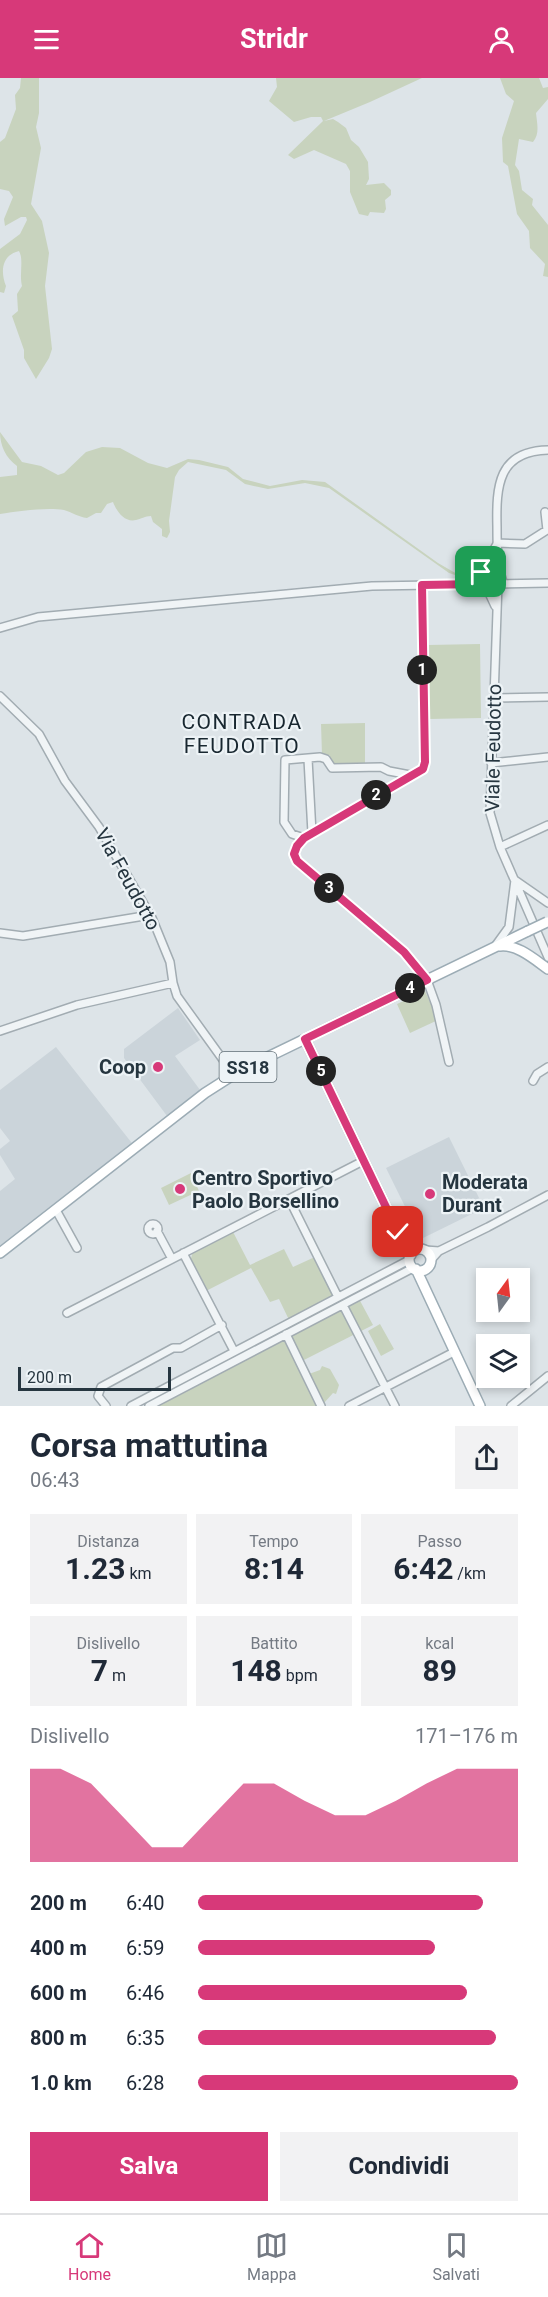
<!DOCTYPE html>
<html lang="it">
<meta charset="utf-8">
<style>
body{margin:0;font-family:Roboto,sans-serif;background:#f2f2f3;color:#1f2937;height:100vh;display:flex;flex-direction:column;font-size:22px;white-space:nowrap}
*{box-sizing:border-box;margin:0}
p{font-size:20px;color:#747a83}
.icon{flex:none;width:33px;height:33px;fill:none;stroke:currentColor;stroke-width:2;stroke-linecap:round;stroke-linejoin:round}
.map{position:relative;height:1328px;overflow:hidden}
.drawer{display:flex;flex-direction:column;background:#fff;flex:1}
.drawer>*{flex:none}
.needle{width:39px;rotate:15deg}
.fabs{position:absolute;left:476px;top:1190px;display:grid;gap:12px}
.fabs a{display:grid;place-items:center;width:54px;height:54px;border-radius:0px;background:#fff;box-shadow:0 3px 9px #0003;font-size:30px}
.scale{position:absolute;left:18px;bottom:15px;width:153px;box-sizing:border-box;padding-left:6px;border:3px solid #263640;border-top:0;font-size:16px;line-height:21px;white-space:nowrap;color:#263640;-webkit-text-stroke:4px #edf3f6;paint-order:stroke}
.pin{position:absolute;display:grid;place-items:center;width:51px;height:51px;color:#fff;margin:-26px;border-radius:12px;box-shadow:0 3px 9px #0006}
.km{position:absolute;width:30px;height:30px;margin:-15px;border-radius:50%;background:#222;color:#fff;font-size:16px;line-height:30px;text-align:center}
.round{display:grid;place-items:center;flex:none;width:63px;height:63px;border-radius:0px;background:#f2f2f3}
.overview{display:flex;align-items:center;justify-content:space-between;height:102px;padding:0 30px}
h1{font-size:33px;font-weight:700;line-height:45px}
.stats{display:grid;grid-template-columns:repeat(3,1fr);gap:9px;height:102px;padding:6px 30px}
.stats div{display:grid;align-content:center;border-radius:0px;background:#f2f2f3;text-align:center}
.stats b{font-size:30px;font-weight:700}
.stats small{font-size:16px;font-weight:400}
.stats p{font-size:16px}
.chart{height:168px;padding:12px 30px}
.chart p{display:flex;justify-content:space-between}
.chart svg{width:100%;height:108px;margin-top:6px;fill:#d73979;opacity:.7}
.cta{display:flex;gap:12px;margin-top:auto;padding:12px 30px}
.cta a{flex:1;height:69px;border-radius:0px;background:#d73979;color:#fff;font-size:24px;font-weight:700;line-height:69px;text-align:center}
.cta a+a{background:#f2f2f3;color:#1f2937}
ul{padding:0 30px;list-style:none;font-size:20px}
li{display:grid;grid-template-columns:96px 72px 1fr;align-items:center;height:45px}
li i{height:15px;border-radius:8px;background:#d73979}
header{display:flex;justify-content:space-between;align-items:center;height:78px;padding:0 30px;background:#d73979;color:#fff;font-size:27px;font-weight:700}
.tab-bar{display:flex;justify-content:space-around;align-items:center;height:84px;border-top:2px solid #e0e1e3;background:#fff;font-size:16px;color:#747a83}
.tab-bar a{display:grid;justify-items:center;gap:3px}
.tab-bar .current{color:#d73979}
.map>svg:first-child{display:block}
.built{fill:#cbd4da}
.green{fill:#c8d3be}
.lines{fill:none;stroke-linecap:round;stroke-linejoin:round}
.minor-casing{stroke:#a2acb2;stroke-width:10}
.major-casing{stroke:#9cacb5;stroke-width:12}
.minor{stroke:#f0f4f6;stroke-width:7}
.major{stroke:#fff;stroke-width:9}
.major-bridge-casing{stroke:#9cacb5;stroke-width:12;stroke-linecap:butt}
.major-bridge{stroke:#fff;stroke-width:9}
.route-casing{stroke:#fff;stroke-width:12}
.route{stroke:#d73979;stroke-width:8}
.poi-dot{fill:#d73979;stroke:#edf3f6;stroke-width:2}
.labels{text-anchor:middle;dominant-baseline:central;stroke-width:4.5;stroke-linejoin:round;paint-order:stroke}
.shield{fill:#edf3f6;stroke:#626f77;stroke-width:1.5}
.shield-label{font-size:18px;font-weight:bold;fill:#263640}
.street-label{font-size:20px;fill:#263640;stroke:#edf3f6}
.poi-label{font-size:20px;font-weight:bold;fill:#263640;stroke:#edf3f6;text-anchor:start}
.neighbourhood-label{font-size:21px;letter-spacing:1.5px;fill:#182730;stroke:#edf3f6}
</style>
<header><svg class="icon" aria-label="menu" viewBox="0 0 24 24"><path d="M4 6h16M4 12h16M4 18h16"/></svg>Stridr<svg class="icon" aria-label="person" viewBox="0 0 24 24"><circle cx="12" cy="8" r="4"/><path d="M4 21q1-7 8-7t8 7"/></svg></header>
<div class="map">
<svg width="548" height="1328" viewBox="0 0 548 1328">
<rect width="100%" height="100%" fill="#dde4e8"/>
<!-- built -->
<path class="built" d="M178 930 200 962 175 978 203 1016 170 1042 124 980V971Z
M56 969 135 1069 0 1174V1113L15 1101 0 1077V1071L10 1063 0 1050V1012Z
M449 1059 484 1130 421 1161 386 1090Z"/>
<!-- green -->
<path class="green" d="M21 0H39V35L36 49 41 70 31 126 42 143 49 175 45 208 52 271 49 280 36 301 24 280V272L12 238 18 233 17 216 22 208C19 196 24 182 19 173 2 177 0 193 6 208L4 215 0 214V171L20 156 27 142 26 139H21L5 148 4 141 13 119 9 113 0 111V64L5 60 16 31 15 17 20 10Z
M276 0H422L370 24 324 43 333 41 338 44 346 50 351 62 359 69 368 84 369 101 366 107 384 105 391 112V117L385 122 386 131 384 135 370 134 368 138 359 136 350 114V93L346 86 314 72 294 81 288 77 323 43 321 39H311L294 44 269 23 277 9Z
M500 0H539L543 10 548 9V21L536 35C537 45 540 56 533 64L519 61 515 87 519 93 522 112 533 121 532 127 548 147V199L543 198 545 186 530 170 529 153 517 136 508 88 503 84 502 60 514 23 506 16Z
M0 354 22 384 41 388 58 397 64 395 86 374 102 369 120 370 148 385 167 390 188 381 199 382 228 389 243 401 270 408 302 402 325 404 438 485 464 500 449 495 329 410 305 405 268 411 245 406 226 392 188 384 179 392 175 399 169 443 170 454 167 460 162 458V451L153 444 151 438C145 438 141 441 136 442 124 445 116 432 113 424L107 426 101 435H96L87 440C78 439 72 434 64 432 47 429 18 433 0 436V399L17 397V388C6 380 0 368 0 354Z
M480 566 481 640 429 641 428 567Z
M365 645V687L332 688 329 684 330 677H322L321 646Z
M425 913 438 942 410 955 397 926Z
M191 1095 199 1113 169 1127 161 1110Z
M231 1150 250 1187 284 1171 293 1189 317 1178 338 1219 290 1244 279 1221 270 1224 251 1190 204 1214 189 1187 194 1170Z
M358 1219 373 1247 300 1284 321 1328H149Z
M380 1246 394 1271 381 1278 368 1253Z
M322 1288 330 1291 339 1307 336 1316 333 1315 324 1325 309 1296 320 1292Z"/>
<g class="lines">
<!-- minor casing -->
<g class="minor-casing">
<path id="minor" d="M497 465 525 466 547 452 545 434
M503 504C497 486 497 468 497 449 496 408 498 373 548 372
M498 505 490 735 500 769 548 879
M422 507 425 684 422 691 304 760 297 768 294 776 297 783 404 874 427 902 436 927 449 984
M495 528 489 515 478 505 481 494 497 466
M0 550 38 539 372 508 548 505
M0 618 39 656 65 703 99 749 152 840 170 884 173 905 177 918 234 997
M493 620 548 619
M308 681 312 755
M491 685 548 679
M304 760 292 756 284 744 285 682 320 679 326 681 332 690 381 689 389 693 410 697
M500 769 548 747
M0 855 23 858 150 837
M496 867 509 849 515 802 548 825
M0 953 77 927 173 905
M533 1003 537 996 548 989
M289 1121 338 1219
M56 1132 77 1170
M148 1151a5 5 0 1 1 10 0a5 5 0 1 1-10 0Z
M157 1153 172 1181
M425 1172 439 1173
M183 1175 234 1273
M431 1182 439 1173 488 1149 548 1117
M343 1227 395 1328
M67 1235 363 1083
M286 1256 321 1328
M106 1328 98 1318 101 1309 173 1270H181L222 1247
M131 1328 409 1182
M149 1328 413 1190
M349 1328 454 1274
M511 1328 548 1298"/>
</g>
<!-- major casing -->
<g class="major-casing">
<path id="major" d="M500 868C517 866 534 881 548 891
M305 961 398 1154 411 1177
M409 1182a11 11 0 1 1 22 0a11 11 0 1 1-22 0Z
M0 1175 205 1015 241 992 528 853
M416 1191 480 1328"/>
</g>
<!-- minor -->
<use href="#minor" class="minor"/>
<!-- major -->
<use href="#major" class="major"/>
<!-- major-bridge casing -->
<g class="major-bridge-casing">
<path id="major-bridge" d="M528 853 547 844"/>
</g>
<!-- major-bridge -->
<use href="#major-bridge" class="major-bridge"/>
</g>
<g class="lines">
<!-- route casing -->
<g class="route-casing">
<path id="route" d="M398 1154 305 961 427 902 404 874 297 783 294 776 297 768 304 760 423 691 425 684 422 507 478 506 481 494"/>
</g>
<!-- route -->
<use href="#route" class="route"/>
</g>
<!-- markers -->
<g class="poi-dot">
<circle cx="158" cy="989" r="6"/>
<circle cx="180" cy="1111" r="6"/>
<circle cx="430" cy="1116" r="6"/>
</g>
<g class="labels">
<!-- shield labels -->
<rect class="shield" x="219.5" y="974" width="57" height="30" rx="4.5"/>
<g class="shield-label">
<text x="248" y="989">SS18</text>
</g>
<!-- street labels -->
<g class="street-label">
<text transform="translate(493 670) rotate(-89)">Viale Feudotto</text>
<text transform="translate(128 801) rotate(61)">Via Feudotto</text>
</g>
<!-- poi labels -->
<g class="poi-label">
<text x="146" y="989" text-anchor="end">Coop</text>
<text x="192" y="1100">Centro Sportivo<tspan x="192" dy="23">Paolo Borsellino</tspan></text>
<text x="442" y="1104">Moderata<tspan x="442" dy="23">Durant</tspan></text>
</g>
<!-- neighbourhood labels -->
<g class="neighbourhood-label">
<text x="242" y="644">CONTRADA<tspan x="242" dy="24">FEUDOTTO</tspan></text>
</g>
</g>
</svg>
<div class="fabs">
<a><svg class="needle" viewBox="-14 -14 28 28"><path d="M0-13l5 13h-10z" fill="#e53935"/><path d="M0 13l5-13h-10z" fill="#747a83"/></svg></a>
<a><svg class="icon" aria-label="layers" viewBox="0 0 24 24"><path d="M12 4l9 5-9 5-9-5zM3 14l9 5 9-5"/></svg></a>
</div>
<div class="scale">200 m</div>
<div class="pin" style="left:481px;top:494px;background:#1e9e55"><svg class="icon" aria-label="arrive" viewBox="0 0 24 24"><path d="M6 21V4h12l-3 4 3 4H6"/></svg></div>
<div class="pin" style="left:398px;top:1154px;background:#d93025"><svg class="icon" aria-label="check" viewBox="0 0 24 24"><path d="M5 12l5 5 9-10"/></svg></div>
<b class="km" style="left:422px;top:592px">1</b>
<b class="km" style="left:376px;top:717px">2</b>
<b class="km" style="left:329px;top:810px">3</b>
<b class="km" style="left:410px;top:910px">4</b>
<b class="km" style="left:321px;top:993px">5</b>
</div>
<section class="drawer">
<div class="overview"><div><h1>Corsa mattutina</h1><p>06:43</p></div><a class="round"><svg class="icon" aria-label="share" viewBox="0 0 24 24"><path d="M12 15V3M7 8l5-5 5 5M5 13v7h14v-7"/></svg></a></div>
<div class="stats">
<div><p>Distanza</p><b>1.23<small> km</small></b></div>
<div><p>Tempo</p><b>8:14</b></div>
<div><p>Passo</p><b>6:42<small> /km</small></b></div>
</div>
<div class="stats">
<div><p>Dislivello</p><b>7<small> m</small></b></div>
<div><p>Battito</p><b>148<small> bpm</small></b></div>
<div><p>kcal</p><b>89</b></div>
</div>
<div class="chart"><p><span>Dislivello</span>171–176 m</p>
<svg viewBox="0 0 160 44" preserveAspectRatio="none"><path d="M0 44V6L10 6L20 12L30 25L40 38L50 38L60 25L70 12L80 12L90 19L100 25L110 25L120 19L130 12L140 6L150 6L160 6V44z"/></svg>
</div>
<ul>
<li><b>200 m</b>6:40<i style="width:89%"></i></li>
<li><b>400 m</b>6:59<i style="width:74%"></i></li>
<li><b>600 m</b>6:46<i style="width:84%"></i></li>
<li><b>800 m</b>6:35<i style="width:93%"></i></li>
<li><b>1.0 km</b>6:28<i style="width:100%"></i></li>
</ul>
<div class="cta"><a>Salva</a><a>Condividi</a></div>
</section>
<nav class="tab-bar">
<a class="current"><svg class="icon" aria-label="home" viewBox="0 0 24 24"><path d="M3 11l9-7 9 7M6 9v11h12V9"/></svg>Home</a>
<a><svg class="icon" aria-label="map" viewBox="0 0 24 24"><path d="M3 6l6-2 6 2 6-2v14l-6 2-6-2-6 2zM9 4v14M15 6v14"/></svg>Mappa</a>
<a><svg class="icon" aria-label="saved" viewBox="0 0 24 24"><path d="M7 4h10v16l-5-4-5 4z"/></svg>Salvati</a>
</nav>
